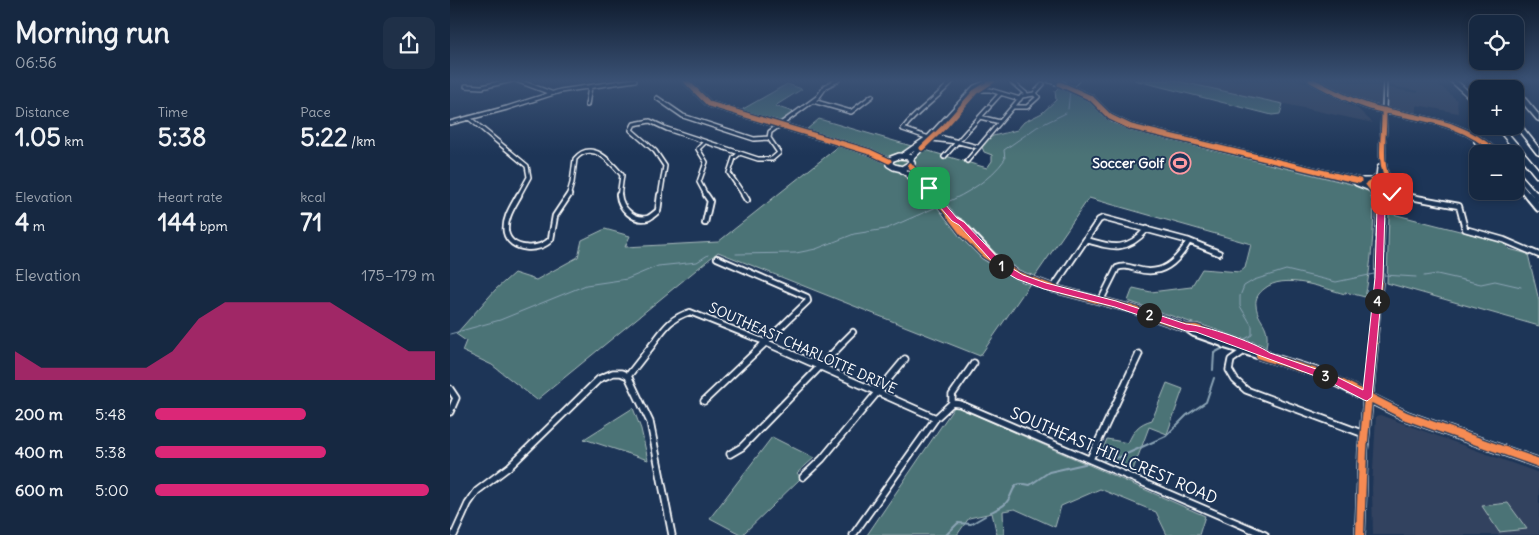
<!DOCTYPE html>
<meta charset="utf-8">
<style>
body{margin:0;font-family:Delius,sans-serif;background:#1f3048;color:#f1f3f6;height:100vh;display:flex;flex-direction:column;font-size:19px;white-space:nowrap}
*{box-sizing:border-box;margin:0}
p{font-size:16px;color:#9ea6b1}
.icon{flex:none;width:28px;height:28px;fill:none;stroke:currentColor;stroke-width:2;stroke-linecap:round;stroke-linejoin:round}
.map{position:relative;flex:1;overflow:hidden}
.drawer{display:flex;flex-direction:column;background:#162841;width:450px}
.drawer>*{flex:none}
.buttons{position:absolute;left:1019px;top:15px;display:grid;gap:10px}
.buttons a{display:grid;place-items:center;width:55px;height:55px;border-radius:10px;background:#162841;box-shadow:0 2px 8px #0003,0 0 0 1px #35445a;font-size:25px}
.pin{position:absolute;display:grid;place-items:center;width:42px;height:42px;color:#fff;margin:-21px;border-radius:10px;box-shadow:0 2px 8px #0006}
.km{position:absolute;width:25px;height:25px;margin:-12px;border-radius:50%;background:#222;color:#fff;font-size:14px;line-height:25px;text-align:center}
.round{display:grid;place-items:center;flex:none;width:52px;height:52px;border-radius:10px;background:#1f3048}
.summary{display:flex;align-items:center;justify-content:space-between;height:85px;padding:0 15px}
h1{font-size:28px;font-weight:800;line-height:38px}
.metrics{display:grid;grid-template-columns:repeat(3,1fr);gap:8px;height:85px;padding:5px 15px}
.metrics div{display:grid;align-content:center}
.metrics b{font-size:25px;font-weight:800}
.metrics small{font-size:14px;font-weight:400}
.metrics p{font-size:14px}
.chart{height:140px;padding:10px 15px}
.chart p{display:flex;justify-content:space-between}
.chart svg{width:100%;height:90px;margin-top:5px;fill:#db2777;opacity:.7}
ul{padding:0 15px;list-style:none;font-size:16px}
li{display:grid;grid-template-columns:80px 60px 1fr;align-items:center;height:38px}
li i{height:12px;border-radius:6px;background:#db2777}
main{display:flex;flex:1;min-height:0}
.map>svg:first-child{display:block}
.built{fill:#32425e}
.green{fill:#4c7376;stroke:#a6b9ba}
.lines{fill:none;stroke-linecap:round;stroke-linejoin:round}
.stream-far1{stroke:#8ba4b5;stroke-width:1}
.stream{stroke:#8ba4b5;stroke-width:2}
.street-far2-casing{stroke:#fff;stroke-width:6}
.street-far1-casing{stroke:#fff;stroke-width:8}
.street-casing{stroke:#fff;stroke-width:9}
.secondary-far2-casing{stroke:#fff;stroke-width:8}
.secondary-far1-casing{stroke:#fff;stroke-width:10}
.secondary-casing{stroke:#fff;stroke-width:12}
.highway-casing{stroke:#fff;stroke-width:3}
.street-far2{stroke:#1d3557;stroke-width:3}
.street-far1{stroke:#1d3557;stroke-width:4.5}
.street{stroke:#1d3557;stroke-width:5.5}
.secondary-far2{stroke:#1d3557;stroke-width:5}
.secondary-far1{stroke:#1d3557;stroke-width:6}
.secondary{stroke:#1d3557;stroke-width:8}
.highway{fill:#1d3557;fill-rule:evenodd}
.cycleway-far2-casing{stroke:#1d3557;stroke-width:8}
.cycleway-far1-casing{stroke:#1d3557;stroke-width:9}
.cycleway-casing{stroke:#1d3557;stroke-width:11}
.cycleway-far2{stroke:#f68b52;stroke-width:5}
.cycleway-far1{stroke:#f68b52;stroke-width:6}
.cycleway{stroke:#f68b52;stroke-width:8}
.route{fill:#db2777;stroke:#fff}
.labels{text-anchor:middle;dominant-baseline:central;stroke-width:4;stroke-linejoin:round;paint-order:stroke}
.poi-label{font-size:14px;font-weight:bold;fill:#fff;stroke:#1d3557;text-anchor:end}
.street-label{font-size:14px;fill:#fff;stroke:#1d3557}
.near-street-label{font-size:16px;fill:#fff;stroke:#1d3557}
</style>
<main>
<section class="drawer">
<div class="summary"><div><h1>Morning run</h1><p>06:56</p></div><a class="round"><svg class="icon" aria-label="share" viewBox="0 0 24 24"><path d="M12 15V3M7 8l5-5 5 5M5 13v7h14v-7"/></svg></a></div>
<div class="metrics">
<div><p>Distance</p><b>1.05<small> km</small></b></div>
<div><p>Time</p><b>5:38</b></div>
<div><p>Pace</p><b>5:22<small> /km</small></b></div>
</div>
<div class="metrics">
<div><p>Elevation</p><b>4<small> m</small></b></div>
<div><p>Heart rate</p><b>144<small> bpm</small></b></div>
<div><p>kcal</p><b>71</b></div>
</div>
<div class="chart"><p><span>Elevation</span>175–179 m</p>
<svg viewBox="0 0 160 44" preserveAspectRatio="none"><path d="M0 44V30L10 38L20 38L30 38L40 38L50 38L60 30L70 14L80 6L90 6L100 6L110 6L120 6L130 14L140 22L150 30L160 30V44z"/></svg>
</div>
<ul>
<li><b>200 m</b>5:48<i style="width:54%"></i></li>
<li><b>400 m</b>5:38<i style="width:61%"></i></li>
<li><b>600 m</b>5:00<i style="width:98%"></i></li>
</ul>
</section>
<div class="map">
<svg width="1089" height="535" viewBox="0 0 1089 535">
<rect width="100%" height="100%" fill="#1d3557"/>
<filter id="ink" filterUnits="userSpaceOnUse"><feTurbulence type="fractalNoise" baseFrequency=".02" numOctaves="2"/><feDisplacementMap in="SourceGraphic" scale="10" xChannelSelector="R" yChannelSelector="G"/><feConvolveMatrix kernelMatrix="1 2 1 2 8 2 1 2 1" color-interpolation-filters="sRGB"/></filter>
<g filter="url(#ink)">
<!-- built -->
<path class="built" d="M723 80H849L908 109 923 123Z
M865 80H893L968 93V91L942 86 939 84V80H983L1007 100 1008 113 967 105V114L916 103Z
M930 415 1089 473V535H923L922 488 926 416Z"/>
<!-- green -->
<path class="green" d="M684 80H723L833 104 830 114 822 115Z
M337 84 352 89 325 106 343 112 330 121 294 112 293 109Z
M609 87 638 100 661 122 684 131 909 186C912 188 918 190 921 195 928 208 919 280 915 297L895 292V294C872 288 834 272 814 289 809 293 805 298 806 305 808 324 821 322 816 348L678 301 683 288 701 292 741 287 752 269 790 272 795 268 801 244 639 198 530 356 268 252 87 400 42 365 12 351 16 341 6 334 46 289 64 273 86 280 128 257 132 240 155 229 180 236 175 247 268 242 394 142 356 130 369 119 537 168 542 161V155L534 152 532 147 536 141 543 136 567 130 574 122 592 113 606 100 605 91Z
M939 213 1053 242 1059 249 1078 254 1089 301V326L937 283Z
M717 383 733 389 717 434 699 427 683 470 653 456 652 451 657 439 678 443C684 430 688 424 702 420Z
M505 406 755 516 749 535H717L706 512 650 489 611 506 605 527 565 509 553 511 554 535H547L542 513 519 518 507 535H417Z
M183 408 191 429 198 460 134 439Z
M322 437 364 458 347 473 351 478 292 535 260 518Z
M1058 503 1077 529 1049 532 1032 506Z"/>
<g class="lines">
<!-- stream-far1 -->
<path class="stream-far1" d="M623 88 631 80
M618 109 620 90
M495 203C517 194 541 179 555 159L554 150 587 127 616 113
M286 254 346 253 366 249 404 234 436 229 489 206
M934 275 966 277
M974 276 987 274 1031 284 1045 281 1071 287
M0 334 50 320 136 285 177 279 208 266 247 262 258 255
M793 340 802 335V326L790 306V296L794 286 804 280 836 270 886 282 924 274"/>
<!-- stream -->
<path class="stream" d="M763 370 764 353 775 347
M654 460 670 457 716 436 737 415 756 402 764 378
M541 512C545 510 552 507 555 504 566 493 559 480 580 485L599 472 639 463
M496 535 508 523 521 524 535 516"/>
<!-- street-far2 casing -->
<g class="street-far2-casing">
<path id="street-far2" d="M66 80 101 93
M503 80C488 98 467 110 453 129L482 139 507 142
M562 82 576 94
M16 86 32 87 62 80
M528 90H540L570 99
M584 94 593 84
M207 98 233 116 304 139 319 138
M363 101 401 112 422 96
M541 104 550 94
M137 105 140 87
M564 107H577L588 97 584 94
M934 110 935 80
M530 117 550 122
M19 118 77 166 79 177 68 197
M0 123 57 108 110 91 185 80
M520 128 539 107
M479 137 485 136 528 147
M255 142 248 149 256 162 249 182 257 197
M290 153 284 158 279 173 295 197
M494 157 518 130
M517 161 572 96 584 94
M943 187 958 192
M943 194 957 197
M118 197 122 183 125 159C142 139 161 162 172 175L169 197
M210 197 215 166 205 151 181 130 184 124 200 121 217 129 308 159H322L329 153 319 138 320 132 368 97 376 86 388 80"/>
</g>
<!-- street-far1 casing -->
<g class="street-far1-casing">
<path id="street-far1" d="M69 195C63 206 54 219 56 232 60 251 90 252 101 239L105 216 119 195
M169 195C170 208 184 222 198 218 201 217 205 213 208 211L210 195
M294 195 297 200
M950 195 1009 206 1015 229 1054 240 1089 255
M255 223 260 201 256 195
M637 240C664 248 677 252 697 229
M267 258 357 297 358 301 312 345
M603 288 649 220 653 218 739 241 769 253
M651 300 667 268C674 265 679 267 686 269 712 277 727 262 739 241
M202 345C214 329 220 318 240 312L322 345
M390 345 403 332"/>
</g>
<!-- street casing -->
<g class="street-casing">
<path id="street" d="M319 344 486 418
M794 351 781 360 779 370 785 380 796 390 914 434
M178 376 203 344
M0 389 6 398 0 412
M254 401 314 344
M502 403 510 404 815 535
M280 454 292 447 392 344
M640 459 689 354
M353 477 372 459 455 359
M4 535 18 504 27 491 60 466 149 379 163 373H171L178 376 200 422 222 535
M403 535 486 418 502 403V395L524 363"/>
</g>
<!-- secondary-far2 casing -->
<g class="secondary-far2-casing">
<path id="secondary-far2" d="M235 80 259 104 420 152 439 161
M600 80 613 84
M861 80C881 91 902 102 924 108 971 120 1010 119 1048 154
M610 84 641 98 660 117 681 127 909 181H920
M934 110C935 134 927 163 940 184
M1027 141 1041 154
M454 155 480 137 525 88 544 80
M449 156 459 157 462 163 452 169 444 167 439 164 441 159Z
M461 158 469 150
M460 165 485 197
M451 169 480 191
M1065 172 1087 197
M924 180 936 182 944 189V193C933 196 924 194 918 184Z
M924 180 929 177 930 168 933 165
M1065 180 1079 197
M907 183 920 188
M923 191 926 197"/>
</g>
<!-- secondary-far1 casing -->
<g class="secondary-far1-casing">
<path id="secondary-far1" d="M484 195 513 233 535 255 568 275 605 289 682 309 736 328H746L795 345
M1078 195 1089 208
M1086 195 1089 199
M504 220 511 224 550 265
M737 328 744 333 778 345
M923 345 929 279 931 208 925 195"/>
</g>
<!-- secondary casing -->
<g class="secondary-casing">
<path id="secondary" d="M775 344 869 373 956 416 1089 463
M791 344 809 350 817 356
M910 535 913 450 923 344"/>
</g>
<!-- highway casing -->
<g class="highway-casing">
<path id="highway" d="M999 80H1006L1028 100V106Z
M1031 80H1037L1044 89H1038Z
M1054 80H1060L1089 115V121L1087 120 1065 94V89H1061Z
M1065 119 1067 120 1089 148V155L1087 154 1065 126Z
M1045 126H1052L1089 170V177H1086Z"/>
</g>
<!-- street-far2 -->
<use href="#street-far2" class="street-far2"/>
<!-- street-far1 -->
<use href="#street-far1" class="street-far1"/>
<!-- street -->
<use href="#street" class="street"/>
<!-- secondary-far2 -->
<use href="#secondary-far2" class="secondary-far2"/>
<!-- secondary-far1 -->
<use href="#secondary-far1" class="secondary-far1"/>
<!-- secondary -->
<use href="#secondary" class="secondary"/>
<!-- highway -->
<use href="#highway" class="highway"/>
<!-- cycleway-far2 casing -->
<g class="cycleway-far2-casing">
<path id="cycleway-far2" d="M235 80 259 104 420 152 439 161
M861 80C881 91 902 102 924 108 971 120 1010 119 1048 154
M610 84 641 98 660 117 681 127 909 181
M934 110C935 134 927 163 940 184
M472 148 495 126 525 92 544 80
M460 165 485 197
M924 180 936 182 944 189V193C933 196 924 194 918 184Z
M923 191 926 197"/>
</g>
<!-- cycleway-far1 casing -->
<g class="cycleway-far1-casing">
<path id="cycleway-far1" d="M484 195 513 233 535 255 568 275 605 289 682 309 736 328H746L795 345
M923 345 929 279 931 208 925 195"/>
</g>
<!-- cycleway casing -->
<g class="cycleway-casing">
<path id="cycleway" d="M791 344 809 350 817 356
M810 355 879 377 956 416 1089 463
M910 535 913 450 923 344"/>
</g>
<!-- cycleway-far2 -->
<use href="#cycleway-far2" class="cycleway-far2"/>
<!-- cycleway-far1 -->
<use href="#cycleway-far1" class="cycleway-far1"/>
<!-- cycleway -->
<use href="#cycleway" class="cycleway"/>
</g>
</g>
<!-- sky -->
<linearGradient id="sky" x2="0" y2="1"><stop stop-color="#101d30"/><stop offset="0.52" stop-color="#3a5174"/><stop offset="1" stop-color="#3a5174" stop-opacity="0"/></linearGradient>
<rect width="1089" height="155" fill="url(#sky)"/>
<!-- route -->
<path class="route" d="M477 186H482L483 190 507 218 514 222 553 263 573 275 596 283 666 301 736 324C757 326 804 342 820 353L883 375 913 390 925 278 927 208 931 206 934 195 944 193 945 194 940 198 938 207 935 209 933 278 922 397 917 401 914 400 876 380 746 332 736 331 665 307 594 289 567 279 548 268 509 225 502 221 477 192Z"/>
<!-- icons -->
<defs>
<g id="stadium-ring" transform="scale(1.125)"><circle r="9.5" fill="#1d3557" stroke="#ff9aa2" stroke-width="1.5"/><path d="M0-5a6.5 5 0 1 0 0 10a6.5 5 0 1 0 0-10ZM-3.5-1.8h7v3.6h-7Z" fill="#ff9aa2"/></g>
</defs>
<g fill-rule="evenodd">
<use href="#stadium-ring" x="730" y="163"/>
</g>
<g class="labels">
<!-- poi labels -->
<g class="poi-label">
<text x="714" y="163">Soccer Golf</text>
</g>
<!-- street labels -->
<g class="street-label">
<text transform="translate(353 348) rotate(24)">SOUTHEAST CHARLOTTE DRIVE</text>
</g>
<!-- near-street labels -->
<g class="near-street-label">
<text transform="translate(664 455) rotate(23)">SOUTHEAST HILLCREST ROAD</text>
</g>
</g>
</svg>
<div class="buttons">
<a><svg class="icon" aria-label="locate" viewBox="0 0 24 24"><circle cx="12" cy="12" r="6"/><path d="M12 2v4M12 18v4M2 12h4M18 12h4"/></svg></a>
<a>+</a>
<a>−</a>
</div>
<div class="pin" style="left:479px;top:188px;background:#1e9e55"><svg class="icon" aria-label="arrive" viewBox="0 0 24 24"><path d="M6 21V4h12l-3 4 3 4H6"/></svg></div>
<div class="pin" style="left:942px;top:194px;background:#d93025"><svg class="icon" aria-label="check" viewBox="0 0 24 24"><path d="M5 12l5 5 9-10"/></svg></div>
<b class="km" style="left:551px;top:266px">1</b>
<b class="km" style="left:699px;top:315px">2</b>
<b class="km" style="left:875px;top:376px">3</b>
<b class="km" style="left:927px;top:301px">4</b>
</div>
</main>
